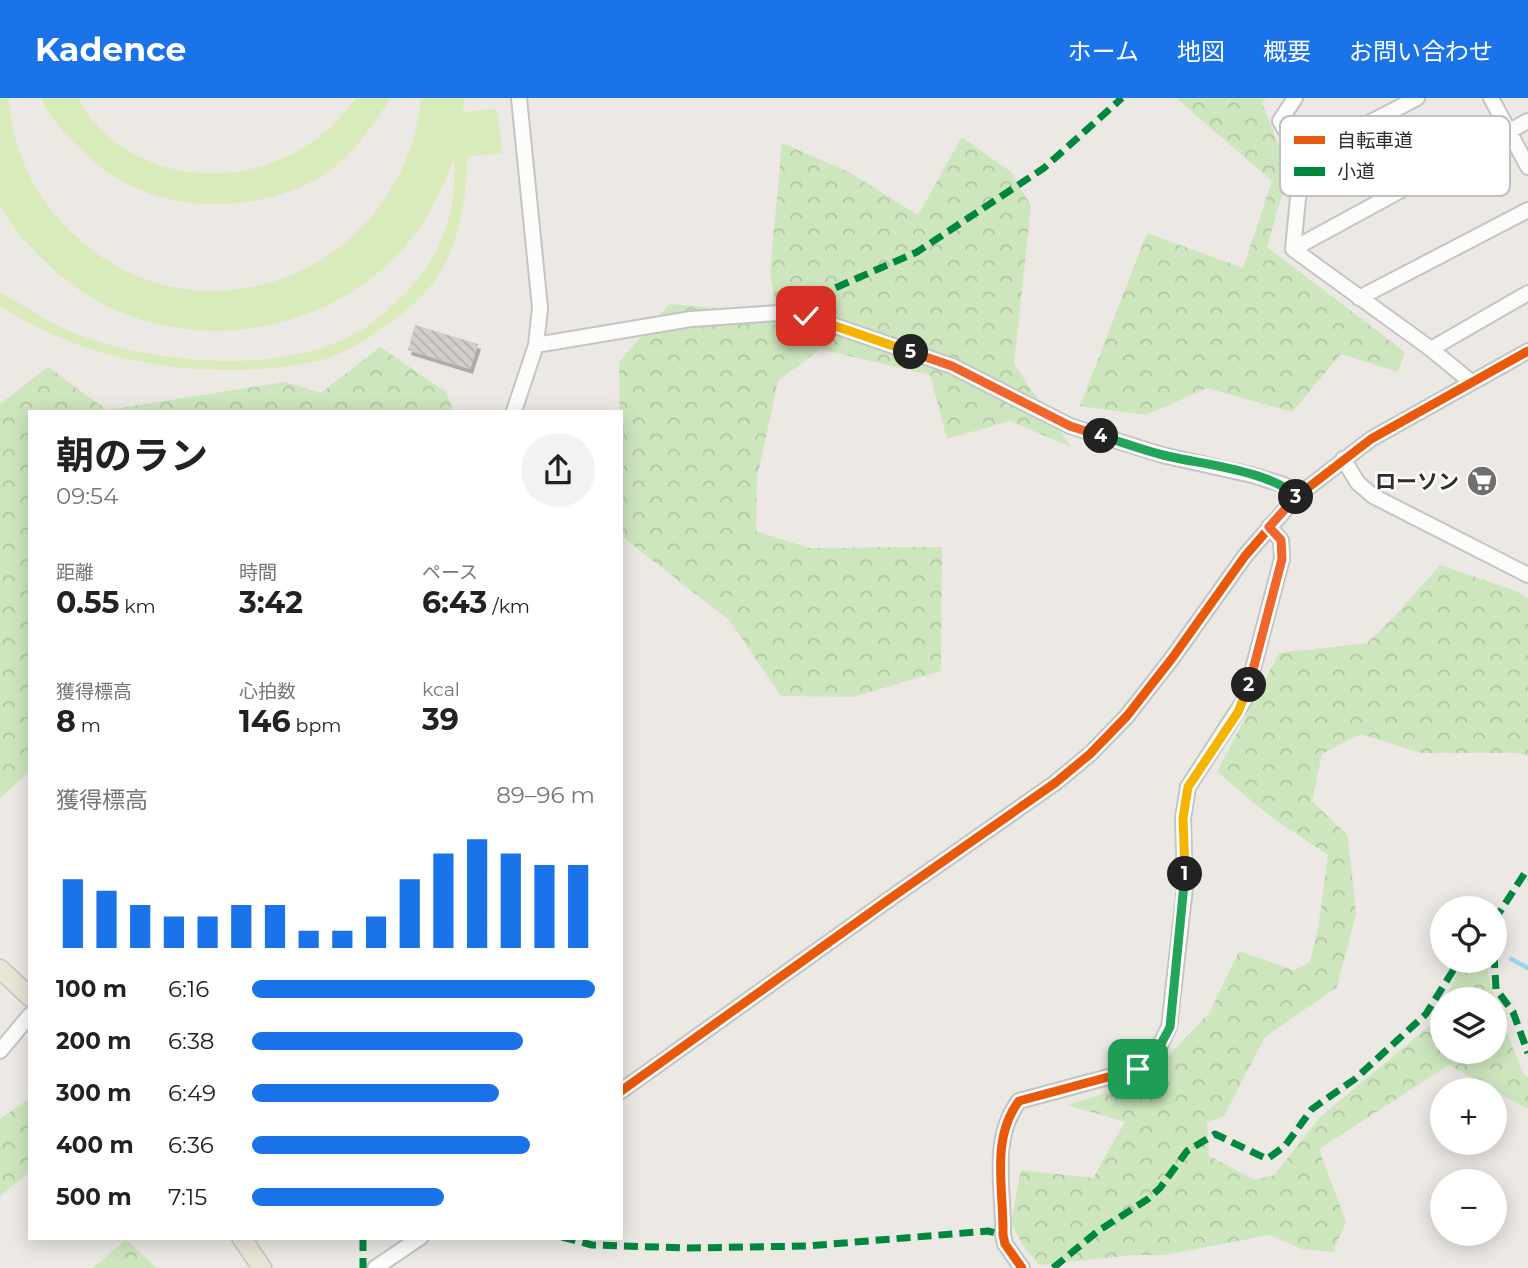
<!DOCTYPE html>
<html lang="ja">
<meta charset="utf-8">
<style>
body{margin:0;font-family:Montserrat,"Noto Sans JP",sans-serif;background:#f2f2f2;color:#222;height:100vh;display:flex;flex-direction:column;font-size:26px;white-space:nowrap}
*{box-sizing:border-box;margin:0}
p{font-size:23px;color:#767676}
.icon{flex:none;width:38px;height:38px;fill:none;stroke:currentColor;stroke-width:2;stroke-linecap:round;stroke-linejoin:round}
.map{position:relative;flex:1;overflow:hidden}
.drawer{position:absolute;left:28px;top:312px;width:595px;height:830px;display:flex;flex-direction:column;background:#fff;border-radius:0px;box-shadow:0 4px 18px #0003}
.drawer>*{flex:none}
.tools{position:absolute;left:1430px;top:798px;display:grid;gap:14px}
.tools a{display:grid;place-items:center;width:77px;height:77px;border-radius:50%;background:#fff;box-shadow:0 4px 18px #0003;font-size:35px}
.pin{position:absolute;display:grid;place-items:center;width:60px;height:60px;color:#fff;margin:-30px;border-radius:14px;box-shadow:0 4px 10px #0006}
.km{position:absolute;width:35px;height:35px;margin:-18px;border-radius:50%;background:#222;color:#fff;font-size:19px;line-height:35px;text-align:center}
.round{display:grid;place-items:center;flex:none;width:74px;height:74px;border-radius:37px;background:#f2f2f2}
.overview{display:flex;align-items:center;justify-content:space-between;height:119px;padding:0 28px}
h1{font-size:38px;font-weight:700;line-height:52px}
.stats{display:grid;grid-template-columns:repeat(3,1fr);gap:10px;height:119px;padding:7px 28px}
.stats div{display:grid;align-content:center}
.stats b{font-size:30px;font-weight:700}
.stats small{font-size:19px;font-weight:400}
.stats p{font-size:19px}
.chart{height:196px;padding:14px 28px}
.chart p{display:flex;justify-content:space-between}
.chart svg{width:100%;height:126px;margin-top:7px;stroke:#1a73e8;stroke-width:6}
ul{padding:0 28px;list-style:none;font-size:23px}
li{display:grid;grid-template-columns:112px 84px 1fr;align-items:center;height:52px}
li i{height:18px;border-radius:9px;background:#1a73e8}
header{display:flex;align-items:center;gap:42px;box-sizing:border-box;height:98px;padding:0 35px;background:#1a73e8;color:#fff}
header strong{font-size:33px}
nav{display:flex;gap:38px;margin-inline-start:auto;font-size:24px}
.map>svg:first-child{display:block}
.forest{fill:url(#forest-crowns)}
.pitch{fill:#d9eabb}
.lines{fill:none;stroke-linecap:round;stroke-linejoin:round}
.stream{stroke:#99d6ec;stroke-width:4.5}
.building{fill:url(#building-back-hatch);filter:url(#shadow)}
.minor-casing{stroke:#c5c4c5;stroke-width:18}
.major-casing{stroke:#c6c5c4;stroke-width:21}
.minor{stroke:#fcfcfb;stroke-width:14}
.major{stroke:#e8e4d6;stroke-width:18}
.quiet{stroke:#00873e;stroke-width:7;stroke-dasharray:14 7;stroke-linecap:butt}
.cycleway-casing{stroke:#fff;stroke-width:13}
.cycleway{stroke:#e8590c;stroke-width:9}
.split-1-casing{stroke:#fff;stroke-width:14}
.split-2-casing{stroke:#fff;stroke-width:14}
.split-3-casing{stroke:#fff;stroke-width:14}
.split-4-casing{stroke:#fff;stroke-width:14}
.split-5-casing{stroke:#fff;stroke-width:14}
.split-6-casing{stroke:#fff;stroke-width:14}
.split-1{stroke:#22a559;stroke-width:9}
.split-2{stroke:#f5b400;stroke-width:9}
.split-3{stroke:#f0652b;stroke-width:9}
.split-4{stroke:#22a559;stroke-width:9}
.split-5{stroke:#f0652b;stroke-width:9}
.split-6{stroke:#f5b400;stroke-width:9}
.labels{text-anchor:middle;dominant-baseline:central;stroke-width:5;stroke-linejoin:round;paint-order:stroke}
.poi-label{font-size:21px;font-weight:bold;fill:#2e2e2e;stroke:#fff;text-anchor:end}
.key{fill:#fff;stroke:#c0c0c0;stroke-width:2}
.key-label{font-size:19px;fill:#2e2e2e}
</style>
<header>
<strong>Kadence</strong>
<nav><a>ホーム</a><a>地図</a><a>概要</a><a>お問い合わせ</a></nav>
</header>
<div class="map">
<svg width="1528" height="1170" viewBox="0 0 1528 1170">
<defs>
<pattern id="forest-crowns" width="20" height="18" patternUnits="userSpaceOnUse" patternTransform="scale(1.75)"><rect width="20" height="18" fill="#cee6be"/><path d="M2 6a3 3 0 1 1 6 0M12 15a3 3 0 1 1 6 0" fill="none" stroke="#b1c6a4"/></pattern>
<pattern id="building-back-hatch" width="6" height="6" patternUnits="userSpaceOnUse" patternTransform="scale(1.75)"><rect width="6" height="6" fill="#d1cecb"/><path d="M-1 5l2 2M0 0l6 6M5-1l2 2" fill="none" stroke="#b4b1af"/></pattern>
<filter id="shadow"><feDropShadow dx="3" dy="5" stdDeviation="0" flood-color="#0004"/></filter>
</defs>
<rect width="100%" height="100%" fill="#ece8e4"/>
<!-- forest -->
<path class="forest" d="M1176 0H1266L1262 5 1289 72 1267 149 1405 254 1398 274 1341 256 1292 314 1207 290 1146 317 1080 308 1147 135 1243 170 1272 83Z
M962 39 1011 74 1031 108 1014 266 1071 349 1010 323 947 341 930 277 820 251 778 283 757 380 756 433 809 450 942 449 941 573 853 599 781 598 729 522 621 438 619 264 669 206 777 215 770 176 782 45 849 74 918 117Z
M380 249 446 294 453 313H30V673L0 700V306L48 269 107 312 285 284 321 295Z
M1440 467 1516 493 1528 500V658L1518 655H1421L1361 636 1322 656 1312 703 1348 738 1356 816 1337 889 1265 939 1224 1018 1207 1024 1209 1058 1255 1082 1274 1077 1320 1019 1433 925 1442 907V954H1494L1495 905 1524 977 1528 979V1011L1449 967 1319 1051 1346 1124 1333 1154 1302 1151 1269 1137 1165 1157H1135L1039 1167 1023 1148 1011 1125 1021 1072 1093 1080 1125 1024 1067 1007 1152 981 1171 955 1210 914 1239 853 1294 872 1310 864 1318 831 1328 757 1271 719 1217 674 1279 555 1367 545 1394 519Z
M1472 863H1486L1494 901H1445L1459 872Z
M30 1000V1074L0 1098V1021Z
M126 1142 157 1170H93Z"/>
<!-- pitch -->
<path class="pitch" d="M0 0H9C12 51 33 96 69 132 195 259 405 174 421 0H464L463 14 497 11 502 55 467 59C467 102 459 150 433 185 422 201 405 213 390 225 374 237 355 249 336 257 312 267 283 269 258 271 168 277 76 257 0 208V194C26 209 51 226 79 237 157 266 280 277 355 236 373 226 389 211 404 196 441 160 458 113 454 61 443 86 431 117 412 140 333 239 183 263 78 191 56 176 9 132 0 106 0 99 0 87 0 79 0 53 0 26 0 0Z
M41 0H78C136 105 293 96 355 0H391C373 27 352 58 325 76 261 116 171 117 108 75 99 69 92 61 84 54 67 39 50 21 41 0Z"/>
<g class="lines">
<!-- stream -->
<path class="stream" d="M1511 861 1528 870"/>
</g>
<!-- building -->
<path class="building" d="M415 227 478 246 470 271 408 252Z"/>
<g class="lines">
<!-- minor casing -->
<g class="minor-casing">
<path id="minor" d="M1295 0 1280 23 1302 60 1293 151 1431 251 1471 284
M1491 0 1528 69
M1302 60 1417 0
M1293 151 1528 23
M1359 200 1528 112
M536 247 691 221 778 215 806 218 952 268 1070 328 1162 357 1252 377 1284 387 1296 399
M1431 251 1528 195
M514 313 536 247 540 210 519 0
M1343 361 1358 385 1373 398 1528 477
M0 953 30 917
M621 993 888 802 1055 685 1090 656 1127 618 1173 559 1245 458 1296 399 1371 341 1528 253
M375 1170 421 1139
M1022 1170 1005 1146 1003 1137C1004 1092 990 1041 1019 1003L1138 971 1154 959 1169 929 1185 790 1183 720 1188 689 1245 601 1282 461 1281 442 1269 429"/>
</g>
<!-- major casing -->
<g class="major-casing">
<path id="major" d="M0 871 30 899
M241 1139 262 1170"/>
</g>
<!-- minor -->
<use href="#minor" class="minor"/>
<!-- major -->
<use href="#major" class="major"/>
<!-- quiet -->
<path class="quiet" d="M778 215 917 154 1044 70 1122 0
M1494 823 1528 770
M1494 856 1496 891 1513 914 1528 955
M363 1139V1170
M562 1139 592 1147 687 1150 808 1148 988 1133 1003 1137
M1053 1170 1098 1133 1148 1101 1160 1090 1187 1053 1215 1036 1267 1061 1285 1048 1312 1011 1355 981 1426 916 1459 863"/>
<!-- cycleway casing -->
<g class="cycleway-casing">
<path id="cycleway" d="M621 993 888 802 1055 685 1090 656 1127 618 1173 559 1245 458 1296 399 1371 341 1528 253
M1022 1170 1005 1146 1003 1137C1004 1092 990 1041 1019 1003L1138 971 1154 959 1169 929 1185 790 1183 720 1188 689 1245 601 1282 461 1281 442 1269 429"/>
</g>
<!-- cycleway -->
<use href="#cycleway" class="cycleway"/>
</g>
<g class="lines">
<!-- split-1 casing -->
<g class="split-1-casing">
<path id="split-1" d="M1138 971 1154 959 1170 929 1185 776"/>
</g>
<!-- split-2 casing -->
<g class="split-2-casing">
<path id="split-2" d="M1185 776 1183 720 1188 689 1238 614 1249 587"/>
</g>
<!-- split-3 casing -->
<g class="split-3-casing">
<path id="split-3" d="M1249 587 1282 461 1281 442 1269 429 1296 399"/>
</g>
<!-- split-4 casing -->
<g class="split-4-casing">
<path id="split-4" d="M1101 338C1122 344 1142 352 1163 357 1198 366 1274 373 1296 399"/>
</g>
<!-- split-5 casing -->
<g class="split-5-casing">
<path id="split-5" d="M911 254 952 268 1070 328 1101 338"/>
</g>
<!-- split-6 casing -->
<g class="split-6-casing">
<path id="split-6" d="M806 218 911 254"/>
</g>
<!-- split-1 -->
<use href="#split-1" class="split-1"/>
<!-- split-2 -->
<use href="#split-2" class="split-2"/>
<!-- split-3 -->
<use href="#split-3" class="split-3"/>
<!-- split-4 -->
<use href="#split-4" class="split-4"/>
<!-- split-5 -->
<use href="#split-5" class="split-5"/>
<!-- split-6 -->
<use href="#split-6" class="split-6"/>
</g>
<!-- icons -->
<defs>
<g id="supermarket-disc" transform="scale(1.575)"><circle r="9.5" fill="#706f6e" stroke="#fff"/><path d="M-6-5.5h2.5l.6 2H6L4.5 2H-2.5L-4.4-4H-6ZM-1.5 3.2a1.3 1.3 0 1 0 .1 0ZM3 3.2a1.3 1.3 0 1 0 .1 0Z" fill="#fff"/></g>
</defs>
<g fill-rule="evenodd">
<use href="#supermarket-disc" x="1482" y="383"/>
</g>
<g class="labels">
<!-- poi labels -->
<g class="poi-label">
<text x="1459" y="383">ローソン</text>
</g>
</g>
<!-- legend -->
<rect x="1280" y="18" width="230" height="80" rx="10" class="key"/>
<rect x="1294" y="38" width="31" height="8" fill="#e8590c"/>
<rect x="1294" y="69" width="31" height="9" fill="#00873e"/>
<g class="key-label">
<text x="1337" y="49">自転車道</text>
<text x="1337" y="80">小道</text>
</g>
</svg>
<div class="tools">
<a><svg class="icon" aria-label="locate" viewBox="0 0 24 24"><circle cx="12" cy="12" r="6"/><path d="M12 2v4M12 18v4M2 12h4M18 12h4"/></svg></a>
<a><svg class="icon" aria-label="layers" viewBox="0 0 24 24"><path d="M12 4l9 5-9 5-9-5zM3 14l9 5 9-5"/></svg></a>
<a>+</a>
<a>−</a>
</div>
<div class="pin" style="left:1138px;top:971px;background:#1e9e55"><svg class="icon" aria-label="arrive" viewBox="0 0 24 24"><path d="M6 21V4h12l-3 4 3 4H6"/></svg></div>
<div class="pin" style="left:806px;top:218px;background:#d93025"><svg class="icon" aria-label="check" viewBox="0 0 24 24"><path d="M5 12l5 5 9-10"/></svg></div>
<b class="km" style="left:1185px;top:776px">1</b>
<b class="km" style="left:1249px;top:587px">2</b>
<b class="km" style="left:1296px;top:399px">3</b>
<b class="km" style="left:1101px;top:338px">4</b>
<b class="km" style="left:911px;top:254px">5</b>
<section class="drawer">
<div class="overview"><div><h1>朝のラン</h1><p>09:54</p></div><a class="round"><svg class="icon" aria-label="share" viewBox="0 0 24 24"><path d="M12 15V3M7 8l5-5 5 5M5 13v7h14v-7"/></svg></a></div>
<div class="stats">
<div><p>距離</p><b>0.55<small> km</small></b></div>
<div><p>時間</p><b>3:42</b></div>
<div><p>ペース</p><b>6:43<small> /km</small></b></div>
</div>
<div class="stats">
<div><p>獲得標高</p><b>8<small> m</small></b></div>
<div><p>心拍数</p><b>146<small> bpm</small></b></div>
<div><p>kcal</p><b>39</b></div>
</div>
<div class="chart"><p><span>獲得標高</span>89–96 m</p>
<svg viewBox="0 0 160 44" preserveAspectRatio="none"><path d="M5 44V20M15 44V24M25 44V29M35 44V33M45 44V33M55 44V29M65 44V29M75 44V38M85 44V38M95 44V33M105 44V20M115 44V11M125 44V6M135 44V11M145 44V15M155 44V15"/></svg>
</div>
<ul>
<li><b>100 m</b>6:16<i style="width:100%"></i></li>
<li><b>200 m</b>6:38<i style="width:79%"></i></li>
<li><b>300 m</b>6:49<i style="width:72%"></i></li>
<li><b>400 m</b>6:36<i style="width:81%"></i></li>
<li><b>500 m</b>7:15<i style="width:56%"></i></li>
</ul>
</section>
</div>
